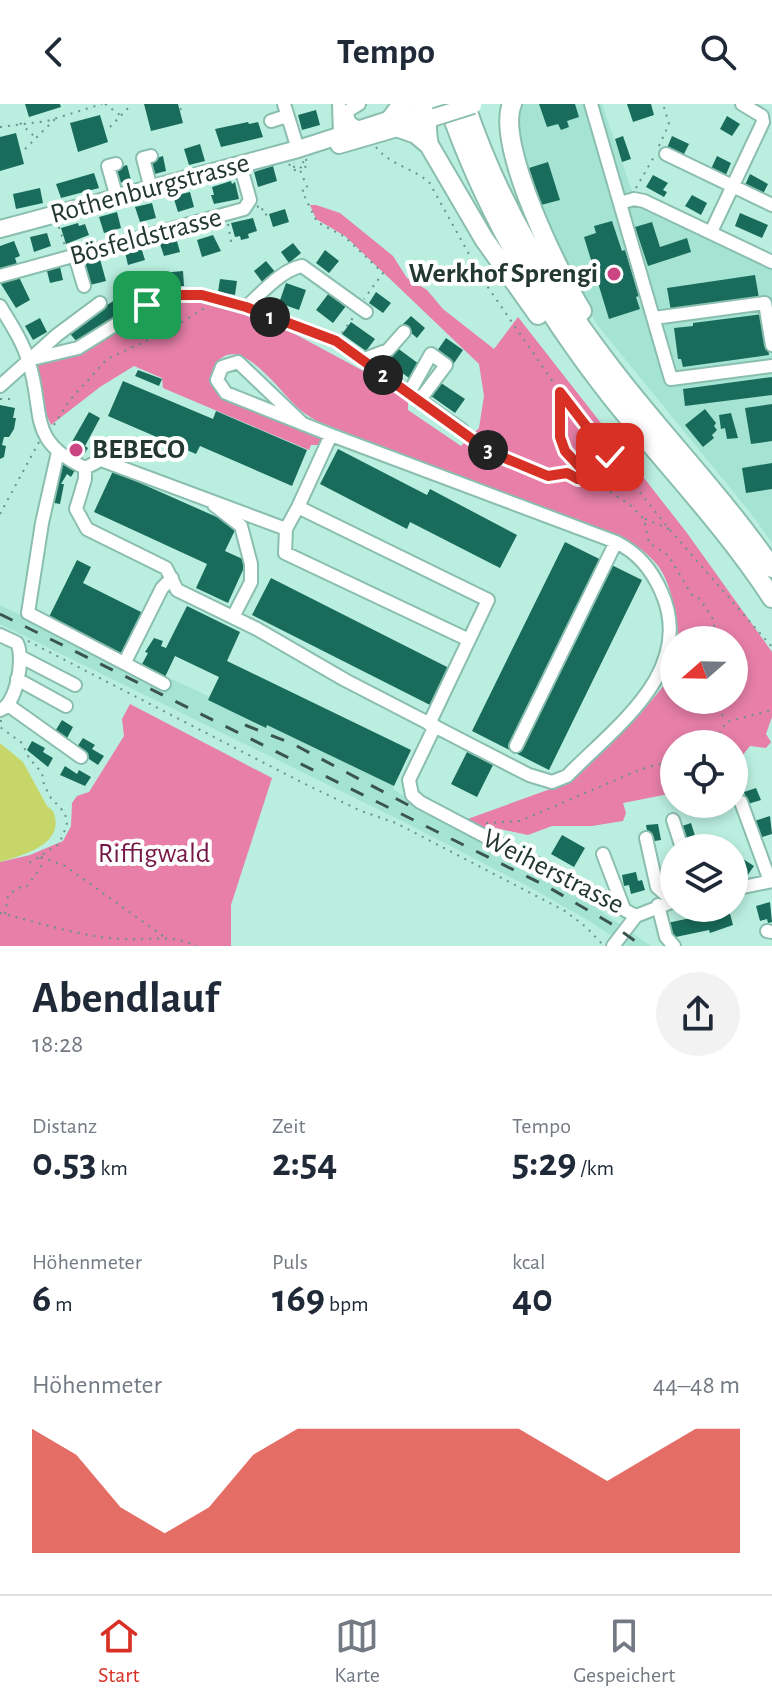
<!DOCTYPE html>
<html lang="de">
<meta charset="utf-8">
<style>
body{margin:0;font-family:"Alegreya Sans",sans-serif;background:#f2f2f3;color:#1f2937;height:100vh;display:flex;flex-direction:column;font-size:30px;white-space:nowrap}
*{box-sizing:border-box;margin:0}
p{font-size:26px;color:#747a83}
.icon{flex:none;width:44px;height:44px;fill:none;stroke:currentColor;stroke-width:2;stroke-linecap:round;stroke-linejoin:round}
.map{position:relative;height:842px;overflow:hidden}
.panel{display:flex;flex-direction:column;background:#fff;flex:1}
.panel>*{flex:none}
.needle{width:52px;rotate:250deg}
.tools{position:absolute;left:660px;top:522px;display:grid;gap:16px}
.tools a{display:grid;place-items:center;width:88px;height:88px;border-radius:50%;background:#fff;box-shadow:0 4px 12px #0003;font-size:40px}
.pin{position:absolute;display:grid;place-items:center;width:68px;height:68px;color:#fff;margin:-34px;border-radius:16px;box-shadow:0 4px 12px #0006}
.km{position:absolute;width:40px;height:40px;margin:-20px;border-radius:50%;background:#222;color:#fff;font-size:22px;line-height:40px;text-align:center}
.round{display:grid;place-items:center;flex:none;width:84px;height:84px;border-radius:42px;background:#f2f2f3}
.summary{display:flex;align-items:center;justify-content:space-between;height:136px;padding:0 32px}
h1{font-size:44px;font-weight:700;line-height:60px}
.metrics{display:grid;grid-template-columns:repeat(3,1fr);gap:12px;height:136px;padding:8px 32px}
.metrics div{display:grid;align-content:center}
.metrics b{font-size:40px;font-weight:700}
.metrics small{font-size:22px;font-weight:400}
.metrics p{font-size:22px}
.chart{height:224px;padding:16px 32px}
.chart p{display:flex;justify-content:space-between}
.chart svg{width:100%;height:144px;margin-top:8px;fill:#d93025;opacity:.7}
header{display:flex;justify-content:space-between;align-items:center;height:104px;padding:0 32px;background:#fff;font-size:36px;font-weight:700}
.dock{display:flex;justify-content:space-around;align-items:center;height:112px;border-top:2px solid #e0e1e3;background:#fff;font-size:22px;color:#747a83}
.dock a{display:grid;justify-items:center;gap:4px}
.dock .on{color:#d93025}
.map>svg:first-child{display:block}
.built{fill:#a5e4d3}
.forest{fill:#e77fa9}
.water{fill:#c7d668}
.building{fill:#196c5b}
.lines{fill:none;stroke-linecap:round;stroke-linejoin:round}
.minor-casing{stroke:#8abeaf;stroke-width:16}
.major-casing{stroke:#8abeaf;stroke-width:20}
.highway-casing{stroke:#8abeaf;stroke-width:22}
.path{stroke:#6d9288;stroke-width:2;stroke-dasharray:2 6;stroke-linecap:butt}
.minor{stroke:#fff;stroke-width:12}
.major{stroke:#fff;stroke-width:16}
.highway{stroke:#fff;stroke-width:18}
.rail{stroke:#3b554e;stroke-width:3;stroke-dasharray:14 14;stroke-linecap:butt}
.major-bridge-casing{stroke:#8abeaf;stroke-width:20;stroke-linecap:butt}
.major-bridge{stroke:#fff;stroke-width:16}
.route-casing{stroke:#fff;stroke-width:16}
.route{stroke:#d93025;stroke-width:10}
.poi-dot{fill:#cc4583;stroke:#fff;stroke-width:3}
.labels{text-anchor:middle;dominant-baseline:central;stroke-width:8;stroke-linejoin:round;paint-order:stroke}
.street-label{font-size:28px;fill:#233832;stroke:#fff}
.poi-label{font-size:28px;font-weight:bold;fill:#233832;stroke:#fff;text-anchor:end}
.park-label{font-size:28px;fill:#741745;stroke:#fff}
</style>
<header><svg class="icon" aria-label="back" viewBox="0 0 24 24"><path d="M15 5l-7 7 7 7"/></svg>Tempo<svg class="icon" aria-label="search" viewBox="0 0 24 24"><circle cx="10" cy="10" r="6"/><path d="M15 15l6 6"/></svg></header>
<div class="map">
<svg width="772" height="842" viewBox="0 0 772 842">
<rect width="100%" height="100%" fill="#baefe0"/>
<!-- built -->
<path class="built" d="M518 0H602L632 87 772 152V439L749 407 598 222 567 167 540 103 514 26Z
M0 501 166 585 172 575 210 593 208 596 265 624 267 621 394 682 393 685 431 710 491 741 490 746 588 798 651 842H627L586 815 531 784 402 717 0 520Z"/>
<!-- forest -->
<path class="forest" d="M310 101H316L340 109 393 152 407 174 427 186 443 205 494 245 518 213 687 429 772 548V613L766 630 771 638 766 644 750 642 734 662V640H674V689L623 699 626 709 623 717 592 722H552L528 731 495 724 484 730 462 717 567 679 640 610 667 578 674 556V596H734V536H679C676 511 672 475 653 456 624 425 582 422 544 407 468 376 392 347 317 317 308 312 299 306 292 298 278 284 245 239 223 253 217 256 214 261 212 268 210 276 214 284 219 291L325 335 321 341H311L309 346 163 284 162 274 134 262 100 283 51 321 42 301 36 257 56 255 158 199 200 195 254 208 408 291V306L461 342 479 324 484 292 479 260 345 132 316 115Z
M130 600 272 674 231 801V842H0V758L30 751 63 737 71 722 72 699 77 692 89 688 124 632 122 615Z"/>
<!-- water -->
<path class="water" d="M0 639 23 658 47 702 53 707C67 740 23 751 0 758Z"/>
<!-- building -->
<path class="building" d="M25 0H60L61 3 29 13Z
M144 0H178L183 19 151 27Z
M539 0H575L579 13 567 17 569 23 561 26 558 20 547 23Z
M627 0H651L654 11 633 18Z
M316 6 320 21 302 26 298 11Z
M100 11 108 38 78 48 70 19Z
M727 12 740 20 732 32 720 25Z
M248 18 249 20 258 18 263 33 221 43 215 25Z
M16 29 24 60 0 67V33Z
M623 32 631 55 622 58 615 35Z
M672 32 689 40 683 52 667 44Z
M200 40 205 57 189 61 184 45Z
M163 52 166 67 151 71 147 57Z
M717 52 731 59 725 73 711 65Z
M548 58 560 96 541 101 529 64Z
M127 61 131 76 115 80 111 66Z
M273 62 277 77 258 83 254 68Z
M94 69 99 84 61 94 56 80Z
M750 70 768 80 763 90 745 81Z
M653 71 668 79 663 86 667 88 664 93 646 83Z
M231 77 232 80 235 78 239 95 214 100 211 91H214L212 83Z
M40 84 43 99 16 105 13 90Z
M190 88 194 103 178 108 173 92Z
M692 91 707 99 701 111 685 102Z
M152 99 156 114 140 118 135 103Z
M285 105 289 118 273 123 269 110Z
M117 108 121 124 104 129 99 113Z
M740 109 768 121 762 134 735 122Z
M253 114 257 127 248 130 249 134 241 136 240 132 235 133 231 119Z
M612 117 622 147 625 146 639 192 636 193 640 205 609 215 584 133 596 129 594 122Z
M652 118 660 143 687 134 691 148 648 162 635 123Z
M78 119 79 122 85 120 89 131 66 140 61 124Z
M47 129 51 142 34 148 30 133Z
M175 130 180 148 164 152 158 134Z
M213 131 221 147 202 153 197 136Z
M14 137 20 152 15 154 17 160 0 166V142Z
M293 139 301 149 289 159 281 148Z
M140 140 145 156 128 161 124 144Z
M325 146 339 157 329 169 316 159Z
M100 155 106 177 86 182 80 161Z
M266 157 276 169 263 179 254 167Z
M60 163 63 176 50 179 47 167Z
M183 167 184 182 163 183 162 169Z
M18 171 30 196 16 204 1 180Z
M755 171 759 194 671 207 667 184Z
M147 173 153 185 139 192 133 180Z
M220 175 237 177 235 191 218 188Z
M286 179 306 186 299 206 279 199Z
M376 188 391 199 383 209 369 199Z
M329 189 346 202 333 219 316 206Z
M123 191 131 204 77 238 67 226Z
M763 210 769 251 683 263 681 255H678L674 224 693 222V219Z
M411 212 425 224 417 234 402 221Z
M40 214 47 228 33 236 25 222Z
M351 218 375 235 366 247 342 230Z
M446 234 463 246 452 262 435 250Z
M396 243 419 260 409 274 386 257Z
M138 266 162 275 159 282 135 272Z
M772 273V291L685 302 683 285Z
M123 277 213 315 216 307 307 346 292 382 200 342 196 350 108 312Z
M441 279 465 295 455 309 431 292Z
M772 300V337L751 340 745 304Z
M0 301 15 304 13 314H16L14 325 9 333H4L2 341 6 342 4 353 0 355Z
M705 305 716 319 714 322 717 326 712 331 714 334 703 343 685 321Z
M89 308 100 314 85 342 88 344 71 373 67 370 61 380H64L60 400 49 398 53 378 61 366 57 364Z
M731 309 738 334 727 335 725 324 721 325 719 311Z
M338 345 427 391 430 385 517 431 500 464 410 418 407 425 320 380Z
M772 359V385L746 389 742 364Z
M113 367 237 422 225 447 247 457 228 499 196 484 207 460 94 408Z
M565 438 642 476 549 666 472 627Z
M77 456 91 463 83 479 143 509 122 550 49 513Z
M271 474 451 565 432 602 252 511Z
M187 502 240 528 227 557 411 646 394 682 267 621 266 624 208 596 219 573 175 552 165 573 141 562 148 549 145 548 154 534 163 537 161 542 166 544Z
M62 616 73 623 66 636 54 629Z
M83 634 95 641 92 645 104 652 98 661 86 653 88 649 77 643Z
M32 637 45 644 43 648 53 654 48 663 27 646Z
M467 648 493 661 477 693 451 680Z
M65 662 77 670 79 666 91 673 85 682 60 671Z
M756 684 761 696 748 700 744 688Z
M770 712 772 730 762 733 754 717Z
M691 719 697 738 685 742 679 723Z
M658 720 661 736 649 738 646 721Z
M562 731 585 744 574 763 551 750Z
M743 755 754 762 747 772 742 769 740 772 734 767Z
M636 768 638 777 642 776 645 786 631 790 629 781 624 782 622 771Z
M770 798 772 818 768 819 767 815 760 817 756 802Z
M729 806 733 821 710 829 709 826 671 834 667 819Z"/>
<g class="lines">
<!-- minor casing -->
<g class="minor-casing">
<path id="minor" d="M284 0 298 45
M339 0 340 31
M359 0 346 8 350 19 361 25
M591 0 671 275 772 262
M271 17 287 12
M666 50 772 101
M151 52 143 54 151 85
M116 60 108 62 117 94
M620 99 634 95 644 97 772 158
M711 128 763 18 762 12 742 0
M75 152 84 182
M0 172 244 105 250 96 240 60
M0 202C11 220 23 238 29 259 45 309 26 336 85 364V375L76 405 87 425 166 464 177 486 257 525 345 576 529 671 552 678 567 672C616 622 697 566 661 487 651 465 638 449 616 438L331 331 226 289 217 276 222 263 238 258 303 320
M246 203C262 189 281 166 302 162L366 208
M654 214 765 199 772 241
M28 256 78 244 152 198 178 191H202L246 203 336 237 462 326
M365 258 367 254 388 246 404 228
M0 282 57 231 100 199
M409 289 431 250 446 261 419 297
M58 348 42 419 28 509 164 580
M85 364 101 356 286 425 298 403 488 496 429 620
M214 401 241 422 251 460V478L233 513
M298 403 331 331
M286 425 285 449 469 536
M0 531 17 539C25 555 16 601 0 606
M21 553 75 581
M125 558 162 484 172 474
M17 575 66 602
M8 601 81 653
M435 622 409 676 412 691 420 698 636 812
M516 642 616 438
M741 698 770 777
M673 716 682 744
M646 734 657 783 673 797
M603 750 624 805
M734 785 772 777
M658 801 666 833 674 842
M767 827 772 828
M613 842 636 812 674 797"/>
</g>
<!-- major casing -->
<g class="major-casing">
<path id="major" d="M339 41 435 13
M0 125 298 45 438 0"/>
</g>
<!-- highway casing -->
<g class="highway-casing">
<path id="highway" d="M448 0C485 108 542 205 613 295 666 361 725 422 772 494
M465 0C501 106 551 187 619 274 669 338 726 397 772 464
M512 0C495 40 559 169 582 207
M390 16 402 0
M399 24 416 30 429 41 484 135 538 211
M429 41C426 27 425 11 435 1"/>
</g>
<!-- path -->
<path class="path" d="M105 0 120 11
M180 6 184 0
M20 19 36 34
M0 23 47 17 102 0
M110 23 132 0
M659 42 669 20 663 0
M376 43C389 60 412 64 429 78L485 179 560 288 670 426 772 543
M25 45 55 15
M306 55 307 62 300 66 308 85 302 87 317 118 345 133 383 169 364 195
M289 60 293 66H300
M293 63 297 62 294 59
M300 64 305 60 302 57
M636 84 655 51
M257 103 261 101 264 111 268 110
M228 120 231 137 237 135
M59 123 66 145
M342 229 355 211
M560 289V333L565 347 591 375 630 401 644 415 649 439 668 451 692 491 700 495 712 513 718 536
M0 295H11
M54 321 69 297 107 255 168 227 206 203
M471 333 490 348 548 372 567 369 578 375H589
M0 410 39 338
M645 415 669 425
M28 537 303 679 361 707 396 719 565 807 586 823 603 841
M715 596 725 617
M1 616 0 623 22 639 29 654 42 669 44 681 51 694 65 709 67 721 59 740 29 759
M707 640 720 629 726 618 772 606
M486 719 520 717 639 666 674 656
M41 753 65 762 163 832
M0 809C41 819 81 833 123 835 154 837 167 829 197 842
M5 810 8 792 17 784 27 782 41 763 40 754"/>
<!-- minor -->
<use href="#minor" class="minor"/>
<!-- major -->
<use href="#major" class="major"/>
<!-- highway -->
<use href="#highway" class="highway"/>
<!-- rail -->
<path class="rail" d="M0 510 548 783 610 819 642 842
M245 621 293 640 410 702"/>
<!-- major-bridge casing -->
<g class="major-bridge-casing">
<path id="major-bridge" d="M435 13 473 1"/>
</g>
<!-- major-bridge -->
<use href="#major-bridge" class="major-bridge"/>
</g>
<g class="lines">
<!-- route casing -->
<g class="route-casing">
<path id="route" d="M147 201 178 191H202L246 203 336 237 490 348 548 372 567 369 578 375H591L565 347 560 333V288L610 353"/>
</g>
<!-- route -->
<use href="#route" class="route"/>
</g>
<!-- markers -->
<g class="poi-dot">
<circle cx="614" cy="170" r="8"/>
<circle cx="76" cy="346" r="8"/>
</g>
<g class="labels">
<!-- street labels -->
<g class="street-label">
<text transform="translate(150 85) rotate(-15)">Rothenburgstrasse</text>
<text transform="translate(146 133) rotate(-15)">Bösfeldstrasse</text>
<text transform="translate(553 768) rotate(27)">Weiherstrasse</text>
</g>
<!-- poi labels -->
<g class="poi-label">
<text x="598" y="170">Werkhof Sprengi</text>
<text x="92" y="346" text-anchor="start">BEBECO</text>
</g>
<!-- park labels -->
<g class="park-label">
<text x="154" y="750">Riffigwald</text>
</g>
</g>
</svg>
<div class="tools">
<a><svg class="needle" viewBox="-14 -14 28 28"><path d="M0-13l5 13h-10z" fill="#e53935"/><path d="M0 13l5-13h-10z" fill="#747a83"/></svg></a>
<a><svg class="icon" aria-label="locate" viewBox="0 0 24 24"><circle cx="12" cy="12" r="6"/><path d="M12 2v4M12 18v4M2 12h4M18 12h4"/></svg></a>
<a><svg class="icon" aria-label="layers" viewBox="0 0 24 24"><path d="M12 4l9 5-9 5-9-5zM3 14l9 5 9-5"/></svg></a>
</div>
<div class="pin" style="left:147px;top:201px;background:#1e9e55"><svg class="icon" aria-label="arrive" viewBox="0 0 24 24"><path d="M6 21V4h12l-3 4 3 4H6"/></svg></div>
<div class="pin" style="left:610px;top:353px;background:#d93025"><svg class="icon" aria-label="check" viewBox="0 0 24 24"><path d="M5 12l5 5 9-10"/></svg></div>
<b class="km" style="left:270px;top:213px">1</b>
<b class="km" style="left:383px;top:271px">2</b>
<b class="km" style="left:488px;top:346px">3</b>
</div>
<section class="panel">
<div class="summary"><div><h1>Abendlauf</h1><p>18:28</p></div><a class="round"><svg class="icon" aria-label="share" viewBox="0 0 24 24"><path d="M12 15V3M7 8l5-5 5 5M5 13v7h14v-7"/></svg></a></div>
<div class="metrics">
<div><p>Distanz</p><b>0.53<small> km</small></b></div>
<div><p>Zeit</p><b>2:54</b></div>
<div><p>Tempo</p><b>5:29<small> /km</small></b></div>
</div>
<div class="metrics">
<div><p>Höhenmeter</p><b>6<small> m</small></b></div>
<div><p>Puls</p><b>169<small> bpm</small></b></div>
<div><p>kcal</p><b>40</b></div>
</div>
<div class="chart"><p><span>Höhenmeter</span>44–48 m</p>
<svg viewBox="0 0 160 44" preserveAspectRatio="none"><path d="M0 44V6L10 14L20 30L30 38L40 30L50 14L60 6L70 6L80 6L90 6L100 6L110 6L120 14L130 22L140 14L150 6L160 6V44z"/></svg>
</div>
</section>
<nav class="dock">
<a class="on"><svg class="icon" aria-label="home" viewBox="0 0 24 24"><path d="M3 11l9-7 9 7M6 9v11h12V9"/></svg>Start</a>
<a><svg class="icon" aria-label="map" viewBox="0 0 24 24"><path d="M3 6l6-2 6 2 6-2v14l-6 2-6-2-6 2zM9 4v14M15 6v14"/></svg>Karte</a>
<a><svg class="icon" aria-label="saved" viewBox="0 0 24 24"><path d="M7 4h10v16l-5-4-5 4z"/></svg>Gespeichert</a>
</nav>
